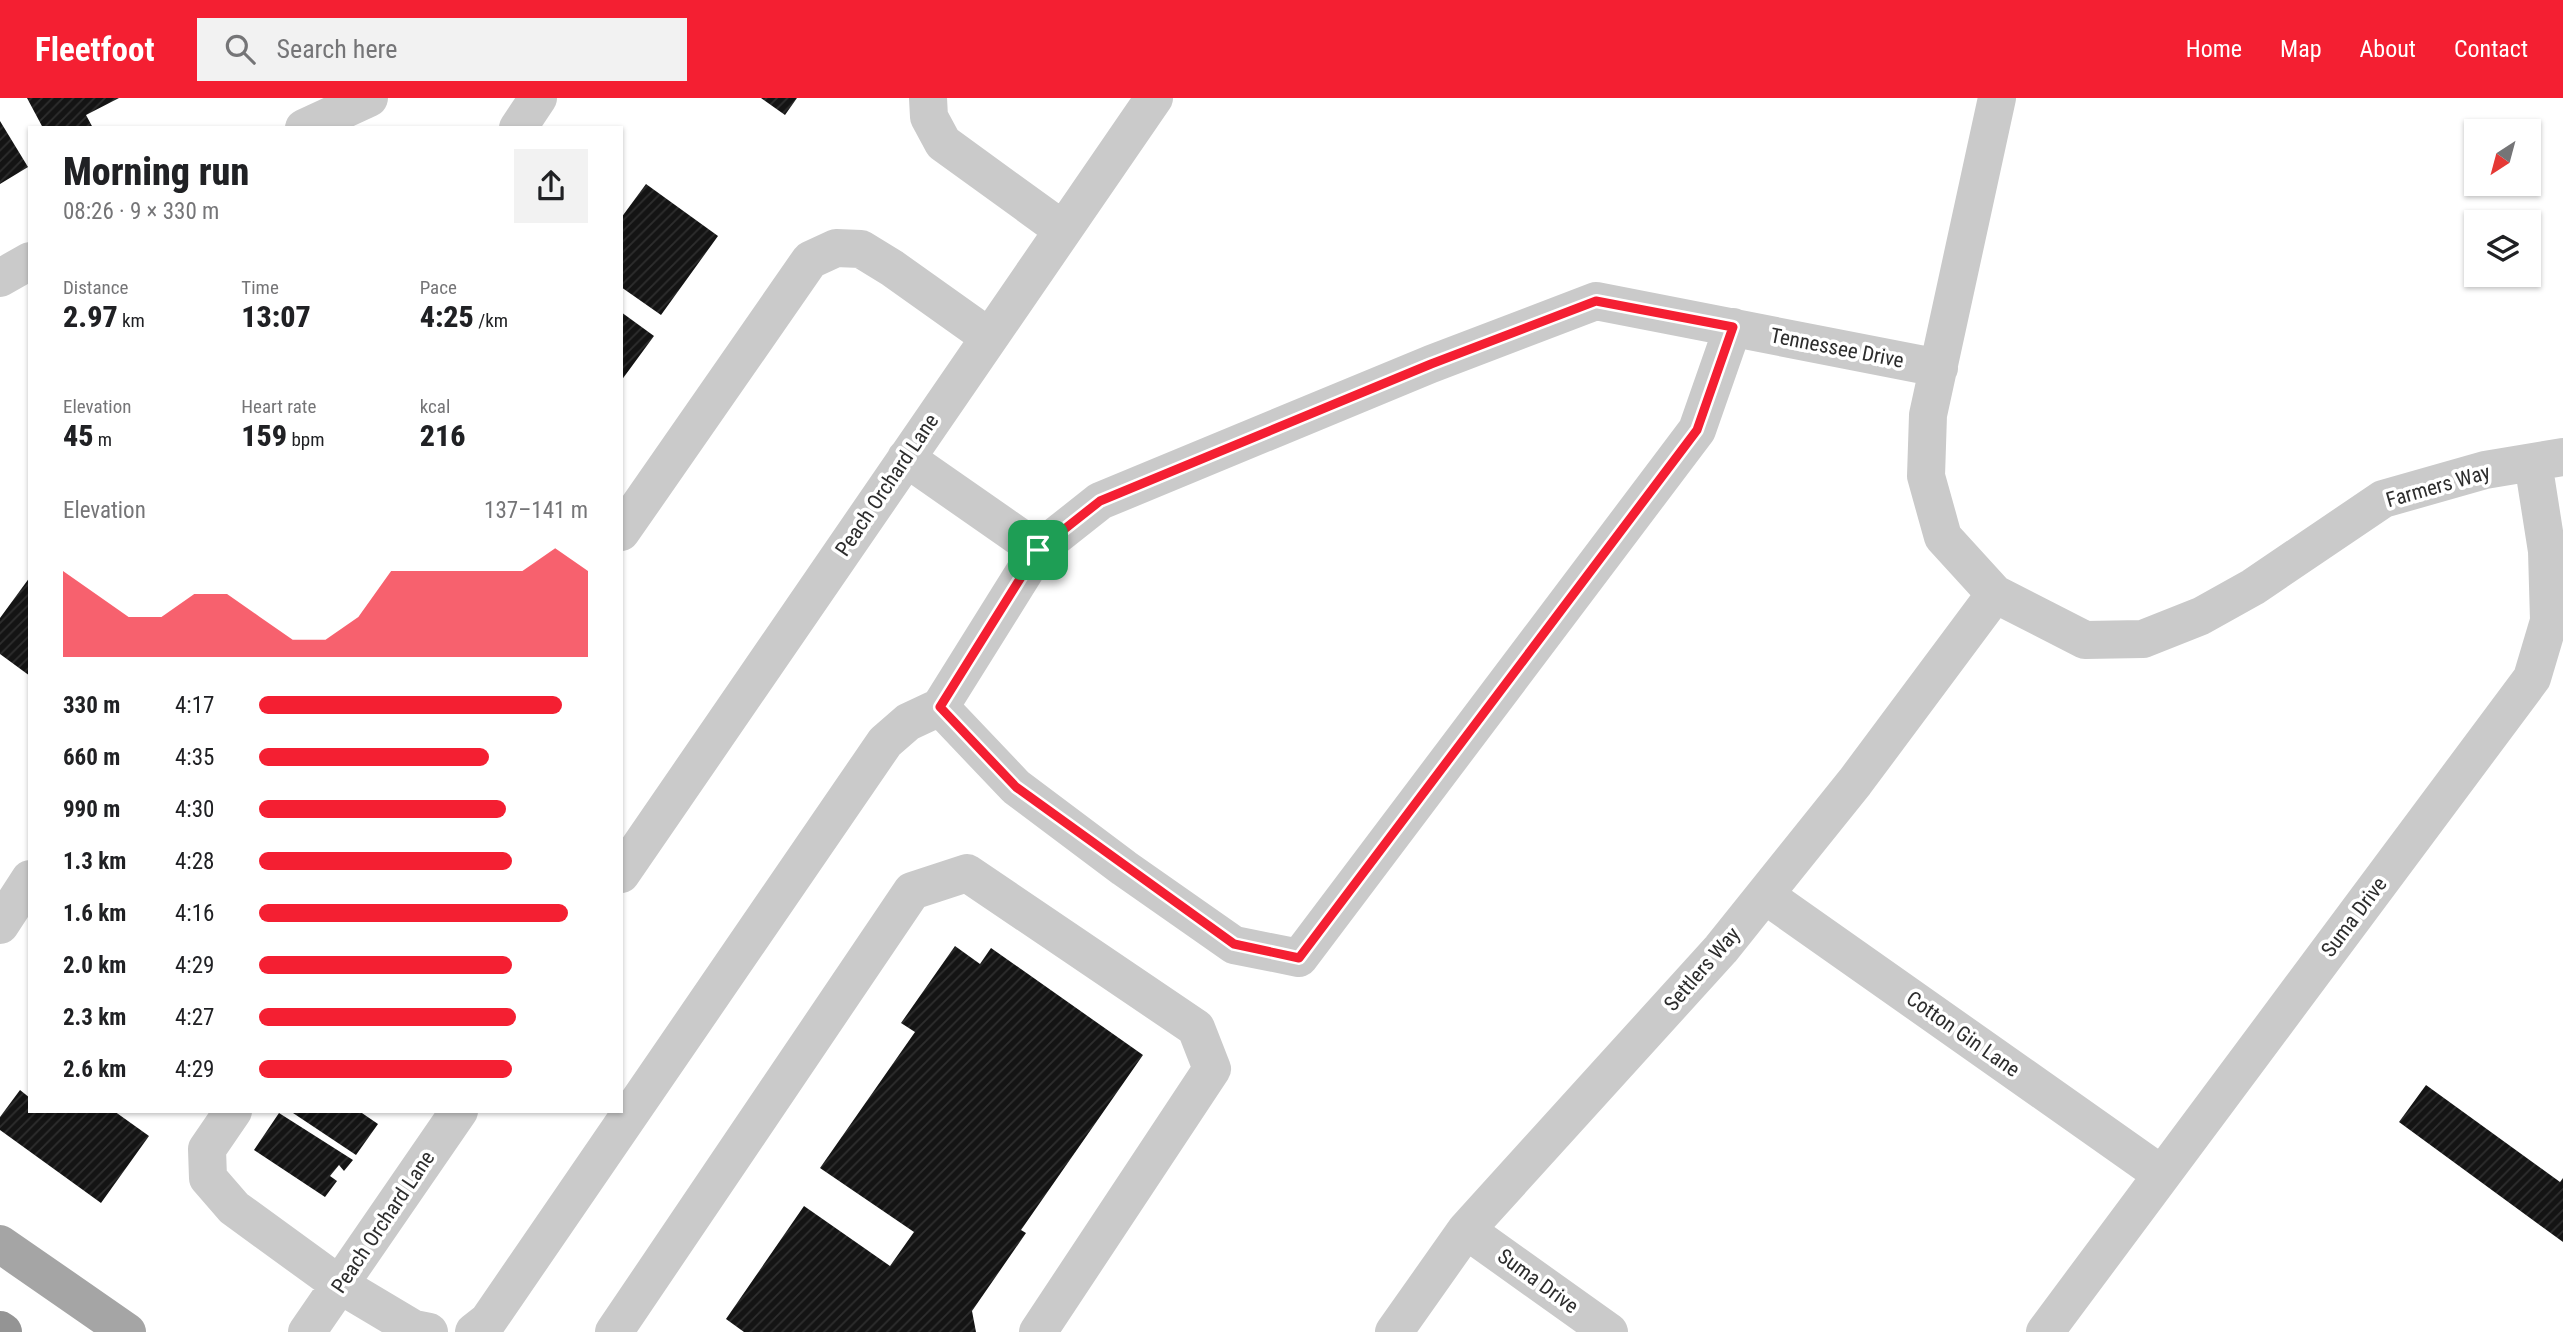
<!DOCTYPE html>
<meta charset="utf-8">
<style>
body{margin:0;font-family:"Roboto Condensed",sans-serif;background:#f2f2f2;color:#202124;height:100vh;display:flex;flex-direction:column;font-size:26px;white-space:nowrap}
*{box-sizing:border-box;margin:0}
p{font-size:23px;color:#757577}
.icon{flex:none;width:38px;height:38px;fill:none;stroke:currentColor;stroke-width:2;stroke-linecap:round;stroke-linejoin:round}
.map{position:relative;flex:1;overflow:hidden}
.sheet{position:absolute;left:28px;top:28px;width:595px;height:987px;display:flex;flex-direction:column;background:#fff;border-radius:0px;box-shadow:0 2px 5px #0004}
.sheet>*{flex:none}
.needle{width:46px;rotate:216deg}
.buttons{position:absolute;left:2464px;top:21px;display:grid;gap:14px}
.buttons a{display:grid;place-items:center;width:77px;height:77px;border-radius:0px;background:#fff;box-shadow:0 2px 5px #0004;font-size:35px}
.pin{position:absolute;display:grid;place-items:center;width:60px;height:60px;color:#fff;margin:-30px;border-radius:14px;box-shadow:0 4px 10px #0006}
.round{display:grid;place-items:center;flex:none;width:74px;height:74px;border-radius:0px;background:#f2f2f2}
.summary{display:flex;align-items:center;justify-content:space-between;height:119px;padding:0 35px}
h1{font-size:38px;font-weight:800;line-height:52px}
.metrics{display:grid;grid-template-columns:repeat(3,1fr);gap:10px;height:119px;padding:7px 35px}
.metrics div{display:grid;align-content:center}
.metrics b{font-size:30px;font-weight:800}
.metrics small{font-size:19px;font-weight:400}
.metrics p{font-size:19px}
.chart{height:196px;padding:14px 35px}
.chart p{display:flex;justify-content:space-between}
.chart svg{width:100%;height:126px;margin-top:7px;fill:#f41f32;opacity:.7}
ul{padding:0 35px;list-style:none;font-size:23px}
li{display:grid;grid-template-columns:112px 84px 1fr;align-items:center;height:52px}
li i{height:18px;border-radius:9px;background:#f41f32}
header{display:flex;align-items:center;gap:42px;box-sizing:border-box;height:98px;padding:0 35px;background:#f41f32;color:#fff}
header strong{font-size:33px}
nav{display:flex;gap:38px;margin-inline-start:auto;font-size:24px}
.search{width:490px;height:63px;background:#f2f2f2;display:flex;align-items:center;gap:18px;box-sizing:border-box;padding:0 24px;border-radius:0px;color:#757577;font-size:26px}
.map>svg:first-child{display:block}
.building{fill:url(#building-hatch)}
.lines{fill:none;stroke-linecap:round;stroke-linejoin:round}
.minor{stroke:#cacaca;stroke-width:38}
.major{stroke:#a5a5a5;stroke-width:38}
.highway{stroke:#949494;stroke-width:38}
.route-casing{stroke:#fff;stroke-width:14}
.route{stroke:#f41f32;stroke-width:9}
.labels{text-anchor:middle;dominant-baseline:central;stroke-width:7;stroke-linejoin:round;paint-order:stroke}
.street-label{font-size:21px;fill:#2d2d2d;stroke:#fff}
</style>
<header>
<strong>Fleetfoot</strong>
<div class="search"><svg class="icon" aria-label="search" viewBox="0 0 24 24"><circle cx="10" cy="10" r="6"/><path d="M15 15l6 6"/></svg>Search here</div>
<nav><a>Home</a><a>Map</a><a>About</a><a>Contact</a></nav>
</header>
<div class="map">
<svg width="2563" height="1234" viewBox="0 0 2563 1234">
<defs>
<pattern id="building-hatch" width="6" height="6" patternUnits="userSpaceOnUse" patternTransform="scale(1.75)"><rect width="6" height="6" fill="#141414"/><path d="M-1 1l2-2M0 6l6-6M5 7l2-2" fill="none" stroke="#2e2e2e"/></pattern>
</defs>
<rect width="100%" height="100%" fill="#fff"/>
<!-- building -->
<path class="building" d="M27 0H119L86 17 93 30H43Z
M761 0H797L785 17Z
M0 23 28 69 0 86Z
M646 86 718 138 661 217 621 189V120Z
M621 214 654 238 621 283Z
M30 479V578L0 556V520Z
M955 848 980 866 991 850 1143 957 1021 1132 1026 1135 972 1213 976 1234H744L726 1221 804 1108 890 1168 914 1134 820 1070 915 934 901 925Z
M2426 987 2560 1084 2563 1080V1144L2399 1024Z
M20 992 30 1000V1013H114L149 1038 101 1105 0 1032V1019Z
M290 1013H359L378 1026 356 1057Z
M279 1015 353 1062 344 1073 339 1067 330 1078 337 1083 325 1099 254 1052Z"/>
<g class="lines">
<!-- minor -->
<path class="minor" d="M928 0 929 19 943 45 1063 132
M1997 0 1928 317 1926 378 1943 439 1995 496 2085 542 2143 541 2201 518 2253 489 2383 401 2485 372 2563 359
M304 30 369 0
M518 30 538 0
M0 180 30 163
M1733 229 1697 332 1299 860 1234 847 1124 770 1016 689 940 609 1038 452 1100 403 1431 266 1596 203 1939 270
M906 360 1038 452
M621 434 810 162 836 150 861 151 892 170 989 239
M621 776 1154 0
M1765 797 2161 1076
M0 827 30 781
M233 1013 207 1051 208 1080 234 1110 340 1187 414 1231 429 1234
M1466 1132 1609 1234
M307 1234 459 1013
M474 1234 488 1223 885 644 908 624 940 609
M614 1234 912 793 967 775 1196 930 1212 971 1038 1234
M1394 1234 1466 1132 1721 851 1855 684 1995 496
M2045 1234 2532 580 2549 523 2547 453 2533 364"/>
<!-- major -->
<path class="major" d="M0 1146 127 1234"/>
<!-- highway -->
<path class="highway" d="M0 1232 3 1234"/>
</g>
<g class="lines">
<!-- route casing -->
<g class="route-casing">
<path id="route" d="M1596 203 1733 229 1697 332 1299 860 1234 846 1016 689 940 609 1038 452 1100 403 1431 266Z"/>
</g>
<!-- route -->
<use href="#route" class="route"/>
</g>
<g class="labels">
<!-- street labels -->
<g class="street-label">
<text transform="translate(1837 250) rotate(11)">Tennessee Drive</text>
<text transform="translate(887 387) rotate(-56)">Peach Orchard Lane</text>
<text transform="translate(2438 388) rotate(-16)">Farmers Way</text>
<text transform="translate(2354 819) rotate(-53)">Suma Drive</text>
<text transform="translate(1702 871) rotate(-49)">Settlers Way</text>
<text transform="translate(1963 936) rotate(35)">Cotton Gin Lane</text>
<text transform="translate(383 1124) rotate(-56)">Peach Orchard Lane</text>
<text transform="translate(1538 1183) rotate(36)">Suma Drive</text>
</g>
</g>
</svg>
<div class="buttons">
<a><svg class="needle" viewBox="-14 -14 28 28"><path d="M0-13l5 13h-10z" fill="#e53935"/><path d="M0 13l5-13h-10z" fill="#757577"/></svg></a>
<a><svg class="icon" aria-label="layers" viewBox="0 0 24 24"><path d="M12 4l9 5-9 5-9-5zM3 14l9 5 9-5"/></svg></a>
</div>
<div class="pin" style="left:1038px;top:452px;background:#1e9e55"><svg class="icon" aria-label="arrive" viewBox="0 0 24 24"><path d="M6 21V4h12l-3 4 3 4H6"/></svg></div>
<section class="sheet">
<div class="summary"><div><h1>Morning run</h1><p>08:26 · 9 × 330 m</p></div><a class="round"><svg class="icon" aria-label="share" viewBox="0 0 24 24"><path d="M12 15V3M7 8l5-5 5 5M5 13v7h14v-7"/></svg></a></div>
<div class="metrics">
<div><p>Distance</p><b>2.97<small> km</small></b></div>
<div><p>Time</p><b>13:07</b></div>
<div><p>Pace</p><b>4:25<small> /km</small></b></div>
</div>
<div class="metrics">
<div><p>Elevation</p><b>45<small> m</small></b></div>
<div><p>Heart rate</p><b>159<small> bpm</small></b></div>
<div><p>kcal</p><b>216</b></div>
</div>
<div class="chart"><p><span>Elevation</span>137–141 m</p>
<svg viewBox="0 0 160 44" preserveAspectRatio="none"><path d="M0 44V14L10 22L20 30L30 30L40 22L50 22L60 30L70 38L80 38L90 30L100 14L110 14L120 14L130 14L140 14L150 6L160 14V44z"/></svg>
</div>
<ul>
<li><b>330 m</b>4:17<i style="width:92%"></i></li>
<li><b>660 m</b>4:35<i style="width:70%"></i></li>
<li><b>990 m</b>4:30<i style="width:75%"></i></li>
<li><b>1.3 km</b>4:28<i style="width:77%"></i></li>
<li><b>1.6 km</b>4:16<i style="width:94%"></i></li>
<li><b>2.0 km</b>4:29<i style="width:77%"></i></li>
<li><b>2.3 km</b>4:27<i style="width:78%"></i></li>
<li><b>2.6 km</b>4:29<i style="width:77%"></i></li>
</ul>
</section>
</div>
